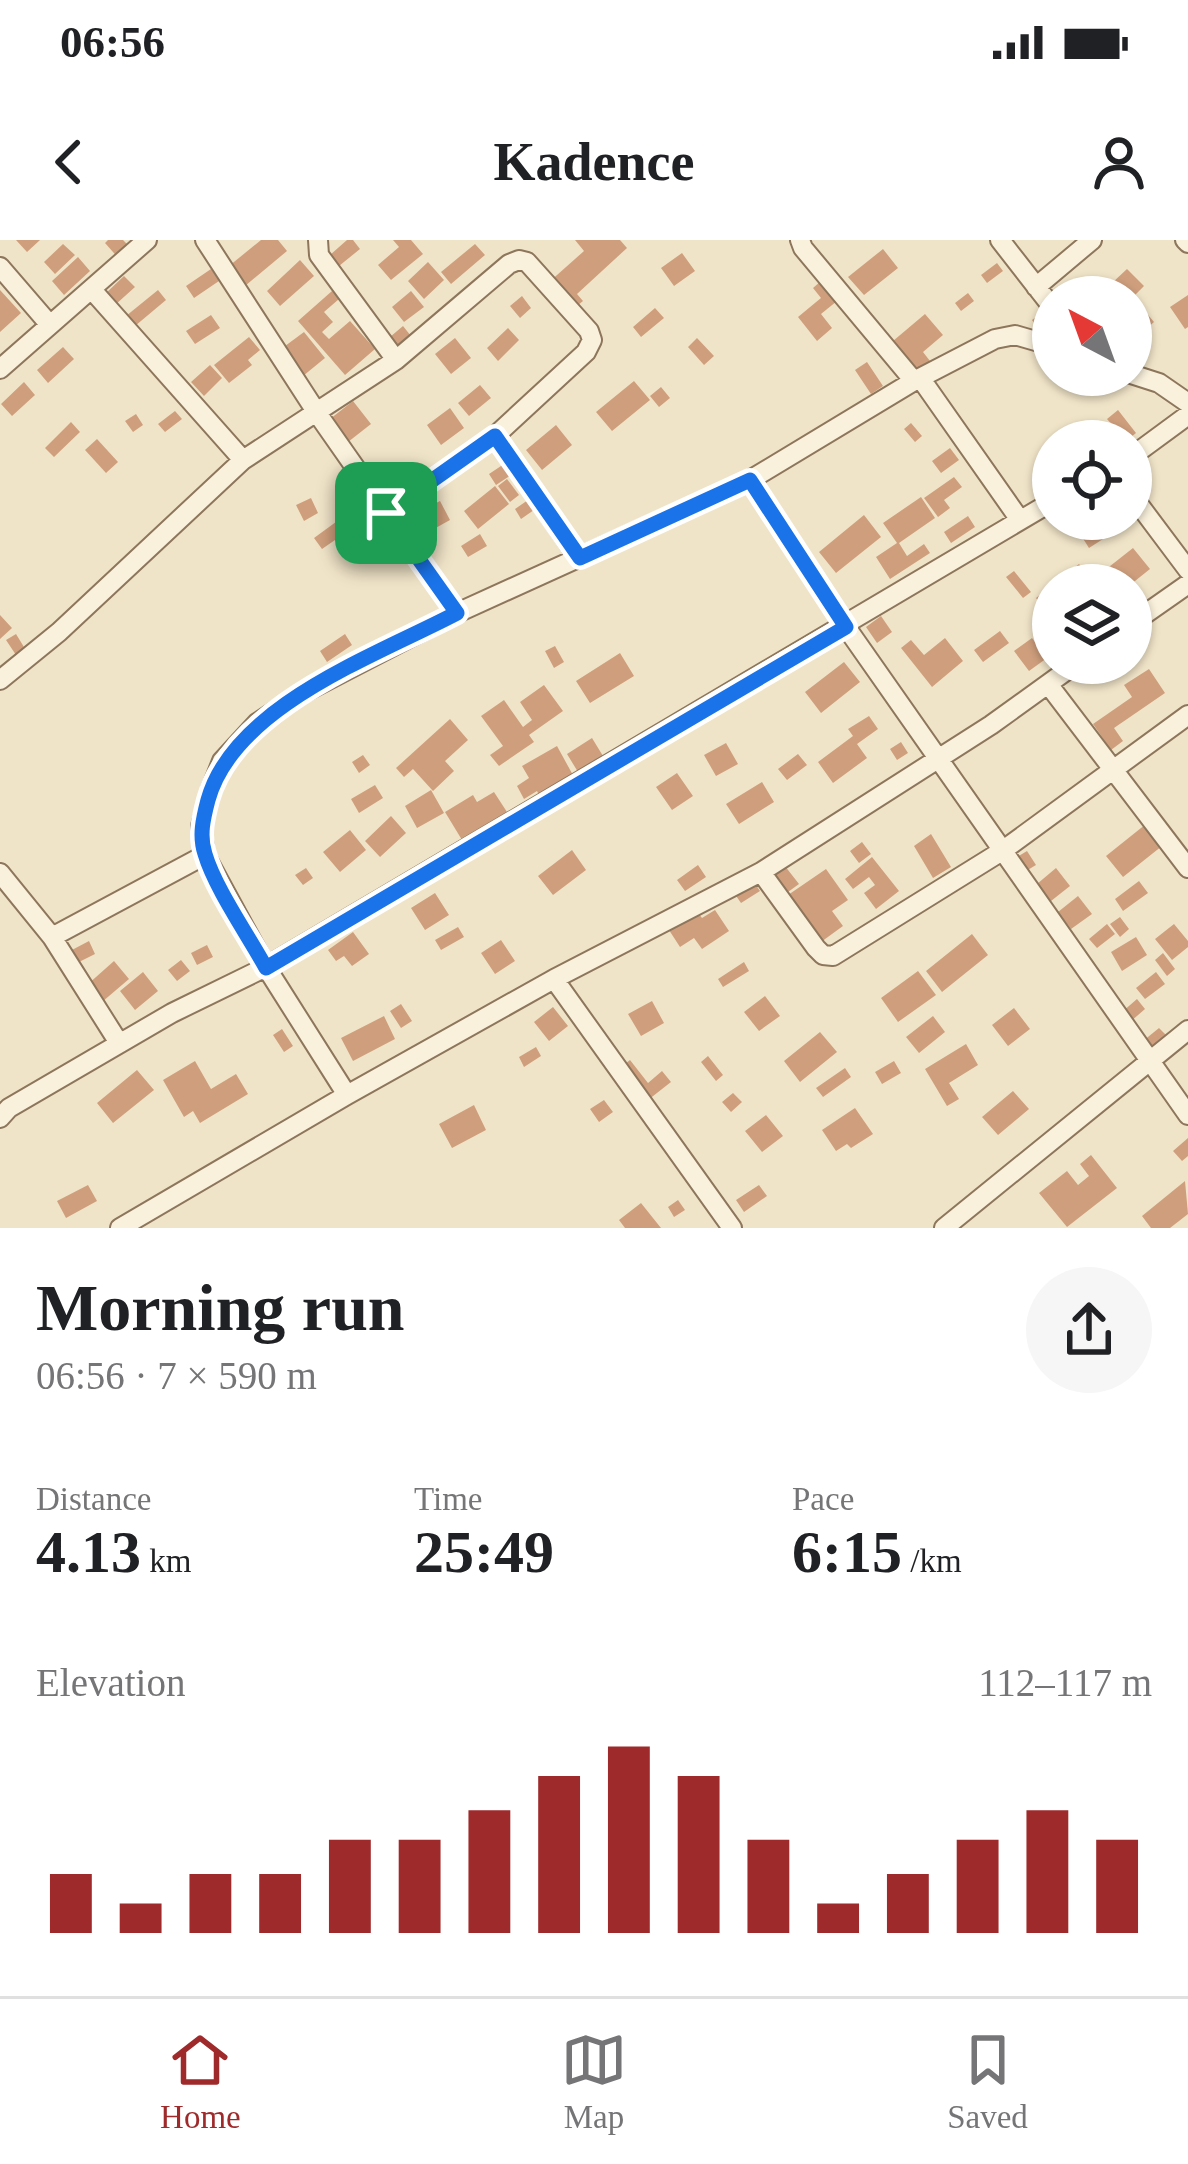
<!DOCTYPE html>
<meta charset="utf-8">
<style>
body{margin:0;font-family:Georgia,serif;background:#f6f6f6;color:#202124;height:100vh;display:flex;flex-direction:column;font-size:45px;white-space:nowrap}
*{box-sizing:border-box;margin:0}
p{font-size:39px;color:#757577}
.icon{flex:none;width:66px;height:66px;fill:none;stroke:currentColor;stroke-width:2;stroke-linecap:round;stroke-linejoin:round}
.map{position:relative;height:988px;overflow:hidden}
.details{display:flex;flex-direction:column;background:#fff;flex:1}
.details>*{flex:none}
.needle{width:78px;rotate:319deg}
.tools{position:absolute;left:1032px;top:36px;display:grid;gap:24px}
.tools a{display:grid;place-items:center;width:120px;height:120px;border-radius:50%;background:#fff;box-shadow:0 3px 9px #0004;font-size:60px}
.pin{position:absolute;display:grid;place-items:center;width:102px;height:102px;color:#fff;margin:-51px;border-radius:24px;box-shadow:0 6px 18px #0006}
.round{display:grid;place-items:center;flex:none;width:126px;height:126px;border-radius:63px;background:#f6f6f6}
.overview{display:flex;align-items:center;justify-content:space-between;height:204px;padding:0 36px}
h1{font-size:66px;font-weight:600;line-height:90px}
.stats{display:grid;grid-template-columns:repeat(3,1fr);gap:18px;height:204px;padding:12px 36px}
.stats div{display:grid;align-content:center}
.stats b{font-size:60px;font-weight:600}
.stats small{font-size:33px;font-weight:400}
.stats p{font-size:33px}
.chart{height:336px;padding:24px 36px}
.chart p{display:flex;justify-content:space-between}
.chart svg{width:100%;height:216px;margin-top:12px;stroke:#9e2a2b;stroke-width:6}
.status{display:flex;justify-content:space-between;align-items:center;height:84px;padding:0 60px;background:#fff;direction:ltr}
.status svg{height:33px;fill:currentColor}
header{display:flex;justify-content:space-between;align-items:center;height:156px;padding:0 36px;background:#fff;font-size:54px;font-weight:600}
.tabs{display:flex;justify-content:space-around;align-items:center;height:168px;border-top:3px solid #e0e0e0;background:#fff;font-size:33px;color:#757577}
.tabs a{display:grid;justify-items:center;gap:6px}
.tabs .current{color:#9e2a2b}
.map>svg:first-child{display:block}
.building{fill:#cf9f7d}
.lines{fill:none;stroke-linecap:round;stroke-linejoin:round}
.minor-casing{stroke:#8d765c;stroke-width:22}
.minor{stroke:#faf1dc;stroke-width:18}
.route-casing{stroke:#fff;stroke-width:24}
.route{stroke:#1a73e8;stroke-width:15}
</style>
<div class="status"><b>06:56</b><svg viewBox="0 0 49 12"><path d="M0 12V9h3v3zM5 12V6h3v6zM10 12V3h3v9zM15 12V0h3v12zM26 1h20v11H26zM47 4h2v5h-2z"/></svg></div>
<header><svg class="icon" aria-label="back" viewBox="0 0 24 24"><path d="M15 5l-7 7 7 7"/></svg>Kadence<svg class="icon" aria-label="person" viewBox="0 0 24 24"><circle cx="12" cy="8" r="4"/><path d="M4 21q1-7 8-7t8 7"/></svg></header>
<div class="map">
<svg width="1188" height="988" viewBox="0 0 1188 988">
<rect width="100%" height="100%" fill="#f0e4c8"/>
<!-- building -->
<path class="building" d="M16 0H40L27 12Z
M108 0H123L133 10 121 21 105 3Z
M261 0H278L287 11 245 46 229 26Z
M347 0H353L360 9 339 26 330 15Z
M393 0H411L423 14 391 40 378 25 399 7Z
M575 0H620L627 8 577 54 583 61 572 70 548 43 584 11Z
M63 4 75 15 55 34 44 22Z
M475 4 485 15 451 44 441 32Z
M883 9 898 28 864 55 848 37Z
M682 13 695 31 674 46 661 28Z
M78 17 90 31 64 55 52 41Z
M300 20 314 36 280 66 267 51Z
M428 22 444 40 424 59 408 41Z
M997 23 1003 31 987 43 981 35Z
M211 29 219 41 194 58 186 46Z
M1127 29 1144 46 1133 57H1097Z
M124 36 135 47 115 65 105 54Z
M821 41 837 61 821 74 832 88 817 101 798 77 821 58 813 48Z
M0 50 21 73 0 92Z
M158 50 166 60 135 86 126 76Z
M332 51 339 59 324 72 333 82 322 92 329 99 350 81 375 109 345 135 298 81Z
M411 51 424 67 404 82 392 67Z
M968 53 974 61 961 71 955 63Z
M1188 55V87L1185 89 1170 67Z
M522 56 531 68 520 78 510 66Z
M1138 63 1154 82 1134 100 1131 70Z
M655 68 664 78 641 97 633 87Z
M925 74 943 95 923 112 930 121 918 131 893 101Z
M1040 74 1051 90 1042 95 1032 80Z
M211 75 220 88 195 104 186 91Z
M403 86 411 96 398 107 390 97Z
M508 88 519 100 498 121 487 108Z
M304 92 325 118 303 136 281 109Z
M249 97 260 110 248 120 252 125 229 143 214 125Z
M455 98 471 118 451 134 435 114Z
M697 98 714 116 704 125 688 107Z
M63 107 74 119 48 143 37 130Z
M867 122 883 146 871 154 855 130Z
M210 125 222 138 204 156 191 142Z
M634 141 650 160 612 191 596 172Z
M24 142 35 155 12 176 1 164Z
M480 145 491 158 469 176 458 163Z
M661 147 670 158 659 167 650 156Z
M353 161 371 184 348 202 330 179Z
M450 168 464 188 441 205 427 185Z
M1118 170 1136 193 1126 201 1107 179Z
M175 171 182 179 165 192 158 184Z
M136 174 143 185 133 192 125 181Z
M71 182 80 192 54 217 45 208Z
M911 183 922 196 915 202 904 189Z
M556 185 572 205 542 230 526 210Z
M97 199 118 222 106 233 85 210Z
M950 208 959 220 941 233 932 221Z
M504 224 511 235 496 245 489 234Z
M954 237 962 247 944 260 950 268 938 277 924 258Z
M507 239 519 255 510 262 498 246Z
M495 246 509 264 478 289 464 271Z
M921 257 935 278 899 303 907 316 924 304 930 313 890 339 876 317 897 303 883 283Z
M311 258 318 273 304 281 296 265Z
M528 260 534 270 521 279 515 269Z
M440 261 450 280 423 295 413 275Z
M864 275 881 297 836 333 819 312Z
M968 276 975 287 951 303 944 292Z
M340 279 348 291 322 309 314 298Z
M1096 287 1103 299 1089 308 1082 297Z
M480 294 487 306 468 317 461 306Z
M1133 308 1150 329 1130 345H1109L1100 334Z
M1079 324 1096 345H1053V381L1036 358Z
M1014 331 1031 352 1023 358 1006 337Z
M0 375 12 388 0 399Z
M881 376 892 392 877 403 866 387Z
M1000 391 1009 403 983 422 974 410Z
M16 394 27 412 18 418 6 400Z
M345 394 352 405 327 422 320 411Z
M945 398 963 421 932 447 901 408 911 400 924 415Z
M1032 398 1047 418 1029 431 1014 411Z
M555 406 564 422 554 428 545 411Z
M620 413 634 436 590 463 576 441Z
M844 422 860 442 821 473 805 452Z
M1149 429 1165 453 1114 488 1123 501 1111 510 1093 484 1132 457 1124 445Z
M544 445 563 471 529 495 534 502 499 526 490 515 503 506 481 476 504 460 523 487 532 480 520 462Z
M869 476 878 489 857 504 867 518 833 543 818 522 853 496 848 489Z
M450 479 468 500 445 521 454 531 433 551 413 529 404 537 396 528Z
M592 498 603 516 578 532 567 514Z
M901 502 908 513 897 520 890 509Z
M726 503 738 524 716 536 704 515Z
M557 506 574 537 540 557 537 551 524 559 517 546 529 538 522 526Z
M798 514 807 525 787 540 778 529Z
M363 515 370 525 359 533 352 522Z
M677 533 693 556 672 570 656 547Z
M762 542 774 562 739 584 726 564Z
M375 545 383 558 359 573 351 559Z
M431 550 444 573 417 588 405 566Z
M494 552 507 572 462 600 445 572 473 555 477 562Z
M391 576 406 593 380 617 365 601Z
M1146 584 1162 606 1123 637 1106 616Z
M350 590 366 610 340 632 323 612Z
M931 594 951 627 933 638 914 606Z
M862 602 871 614 859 623 850 611Z
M572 610 586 630 553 655 538 636Z
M1027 611 1036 625 1026 631 1017 617Z
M872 617 899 651 876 669 864 653 875 645 869 637 853 649 845 639Z
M781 621 799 644 788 652 770 630Z
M698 625 706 637 685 651 677 640Z
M306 628 313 638 303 645 295 635Z
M1056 628 1070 646 1051 661 1037 644Z
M826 629 848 660 832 671 843 686 821 702 788 655Z
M751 638 760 651 741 663 732 650Z
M1139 641 1148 653 1123 671 1115 659Z
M435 653 449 675 425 690 411 668Z
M1078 656 1092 674 1071 689 1058 672Z
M695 669 702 678 715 670 729 691 702 709 694 698 680 707 667 687Z
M1120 677 1129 689 1120 697 1110 684Z
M1107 684 1115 694 1097 708 1089 699Z
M1174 684 1188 701V707L1172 720 1155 699Z
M458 687 464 697 441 710 435 700Z
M353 692 369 714 352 726 344 716 336 721 328 710Z
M972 694 988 715 942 752 926 731Z
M1136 697 1147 715 1122 731 1111 712Z
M501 700 515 721 495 734 481 713Z
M89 701 95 714 77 723 70 711Z
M207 705 213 717 197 725 191 713Z
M1163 713 1175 729 1167 736 1155 720Z
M181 720 190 731 177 741 168 730Z
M114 721 129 739 102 762 87 745Z
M744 722 749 731 723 747 718 739Z
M918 731 936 755 898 782 881 758Z
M143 732 158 751 135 770 120 751Z
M1156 732 1165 744 1145 759 1136 748Z
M765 756 780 776 759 791 744 772Z
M1137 759 1145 769 1130 782 1122 772Z
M652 761 664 783 641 796 628 774Z
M401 764 412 781 401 788 390 771Z
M553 767 568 786 549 801 534 782Z
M1014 768 1030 789 1008 806 992 785Z
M384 776 395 799 353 821 341 798Z
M933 776 945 792 919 813 906 797Z
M1159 788 1167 796 1150 810 1143 801Z
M282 789 293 806 284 812 273 795Z
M820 792 837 812 800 842 784 821Z
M966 804 978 825 949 843 959 859 947 866 925 829Z
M536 807 541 816 524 827 519 817Z
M708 816 723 835 716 841 701 822Z
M630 820 648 843 662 831 671 842 648 860 621 827Z
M195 821 211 849 236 834 248 854 200 883 193 871 184 877 163 840Z
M894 821 901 833 882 844 875 832Z
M845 828 851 837 823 857 816 848Z
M137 830 154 850 113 883 97 863Z
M1013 851 1029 869 998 895 982 877Z
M733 853 742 862 731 872 722 862Z
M604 860 613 872 599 882 590 869Z
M474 865 486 890 452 908 439 884Z
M855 868 873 894 851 908 847 904 836 911 822 890Z
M766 875 783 896 762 912 745 891Z
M1188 898V916L1182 921 1173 911Z
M1091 915 1117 948 1067 987 1039 953 1067 931 1078 945 1089 936 1080 924Z
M1185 941 1188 974 1170 988H1151L1142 976Z
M88 945 97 961 66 978 57 961Z
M759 945 767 956 744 972 736 960Z
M678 960 685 970 674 977 668 967Z
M641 963 661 988H625L619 980Z"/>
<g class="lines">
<!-- minor casing -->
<g class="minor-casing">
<path id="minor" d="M205 0 317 173 457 373
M318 0 319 15 396 120
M800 0 803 8 914 141
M1000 0 1053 68
M1185 0 1188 3
M0 27 50 85
M1036 47 1092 0
M93 51 243 220
M0 129 147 0
M1131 134 1159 143 1188 163
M921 139 1020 280
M495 196 579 318
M1131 217 1188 175
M750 240 846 387 1188 875
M1131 254 1188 330
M1131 384 1188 344
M0 440 59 392 243 220 396 120 509 24 519 20 527 22 589 91 592 100 586 112 495 196 386 273
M1048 444 1188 628
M761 632 816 708 823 715 833 716 1002 611 1188 475
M0 633 52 697 119 803
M52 697 205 615
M554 739 732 988
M347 855 266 727 205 615 201 586 211 549 222 521 257 483 301 454 457 373 750 240 914 141 995 99 1015 95 1053 106
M0 878 9 868 172 773 266 727 1053 261
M120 988 347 855 554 739 761 632 991 485 1077 423
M944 988 1188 790"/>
</g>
<!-- minor -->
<use href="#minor" class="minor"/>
</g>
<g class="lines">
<!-- route casing -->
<g class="route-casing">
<path id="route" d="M495 196 580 318 750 240 846 387 266 728C248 695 215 648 205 614 199 596 203 579 208 560 234 466 375 416 457 373L386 273Z"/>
</g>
<!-- route -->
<use href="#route" class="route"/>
</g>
</svg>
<div class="tools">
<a><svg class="needle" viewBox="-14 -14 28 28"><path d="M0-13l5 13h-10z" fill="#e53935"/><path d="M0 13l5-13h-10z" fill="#757577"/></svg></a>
<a><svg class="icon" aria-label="locate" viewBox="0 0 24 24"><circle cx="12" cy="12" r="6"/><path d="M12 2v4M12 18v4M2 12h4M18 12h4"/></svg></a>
<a><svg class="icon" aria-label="layers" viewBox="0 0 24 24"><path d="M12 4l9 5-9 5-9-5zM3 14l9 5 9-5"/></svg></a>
</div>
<div class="pin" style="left:386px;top:273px;background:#1e9e55"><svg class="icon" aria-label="arrive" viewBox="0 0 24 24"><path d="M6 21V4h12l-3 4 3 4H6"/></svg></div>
</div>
<section class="details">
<div class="overview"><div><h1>Morning run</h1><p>06:56 · 7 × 590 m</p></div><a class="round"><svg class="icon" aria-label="share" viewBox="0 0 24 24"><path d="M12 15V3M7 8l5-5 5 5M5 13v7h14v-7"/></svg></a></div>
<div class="stats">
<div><p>Distance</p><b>4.13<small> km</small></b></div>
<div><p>Time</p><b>25:49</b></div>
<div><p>Pace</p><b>6:15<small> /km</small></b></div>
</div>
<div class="chart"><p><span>Elevation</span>112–117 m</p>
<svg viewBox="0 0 160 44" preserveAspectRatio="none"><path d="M5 44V32M15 44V38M25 44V32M35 44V32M45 44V25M55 44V25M65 44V19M75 44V12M85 44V6M95 44V12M105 44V25M115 44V38M125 44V32M135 44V25M145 44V19M155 44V25"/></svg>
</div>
</section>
<nav class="tabs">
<a class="current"><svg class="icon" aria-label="home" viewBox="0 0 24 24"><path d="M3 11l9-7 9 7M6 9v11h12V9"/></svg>Home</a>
<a><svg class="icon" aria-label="map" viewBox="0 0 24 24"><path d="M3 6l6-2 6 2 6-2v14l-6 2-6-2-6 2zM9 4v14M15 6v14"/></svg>Map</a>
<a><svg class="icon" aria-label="saved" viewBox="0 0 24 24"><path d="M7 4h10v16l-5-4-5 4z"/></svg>Saved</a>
</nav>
